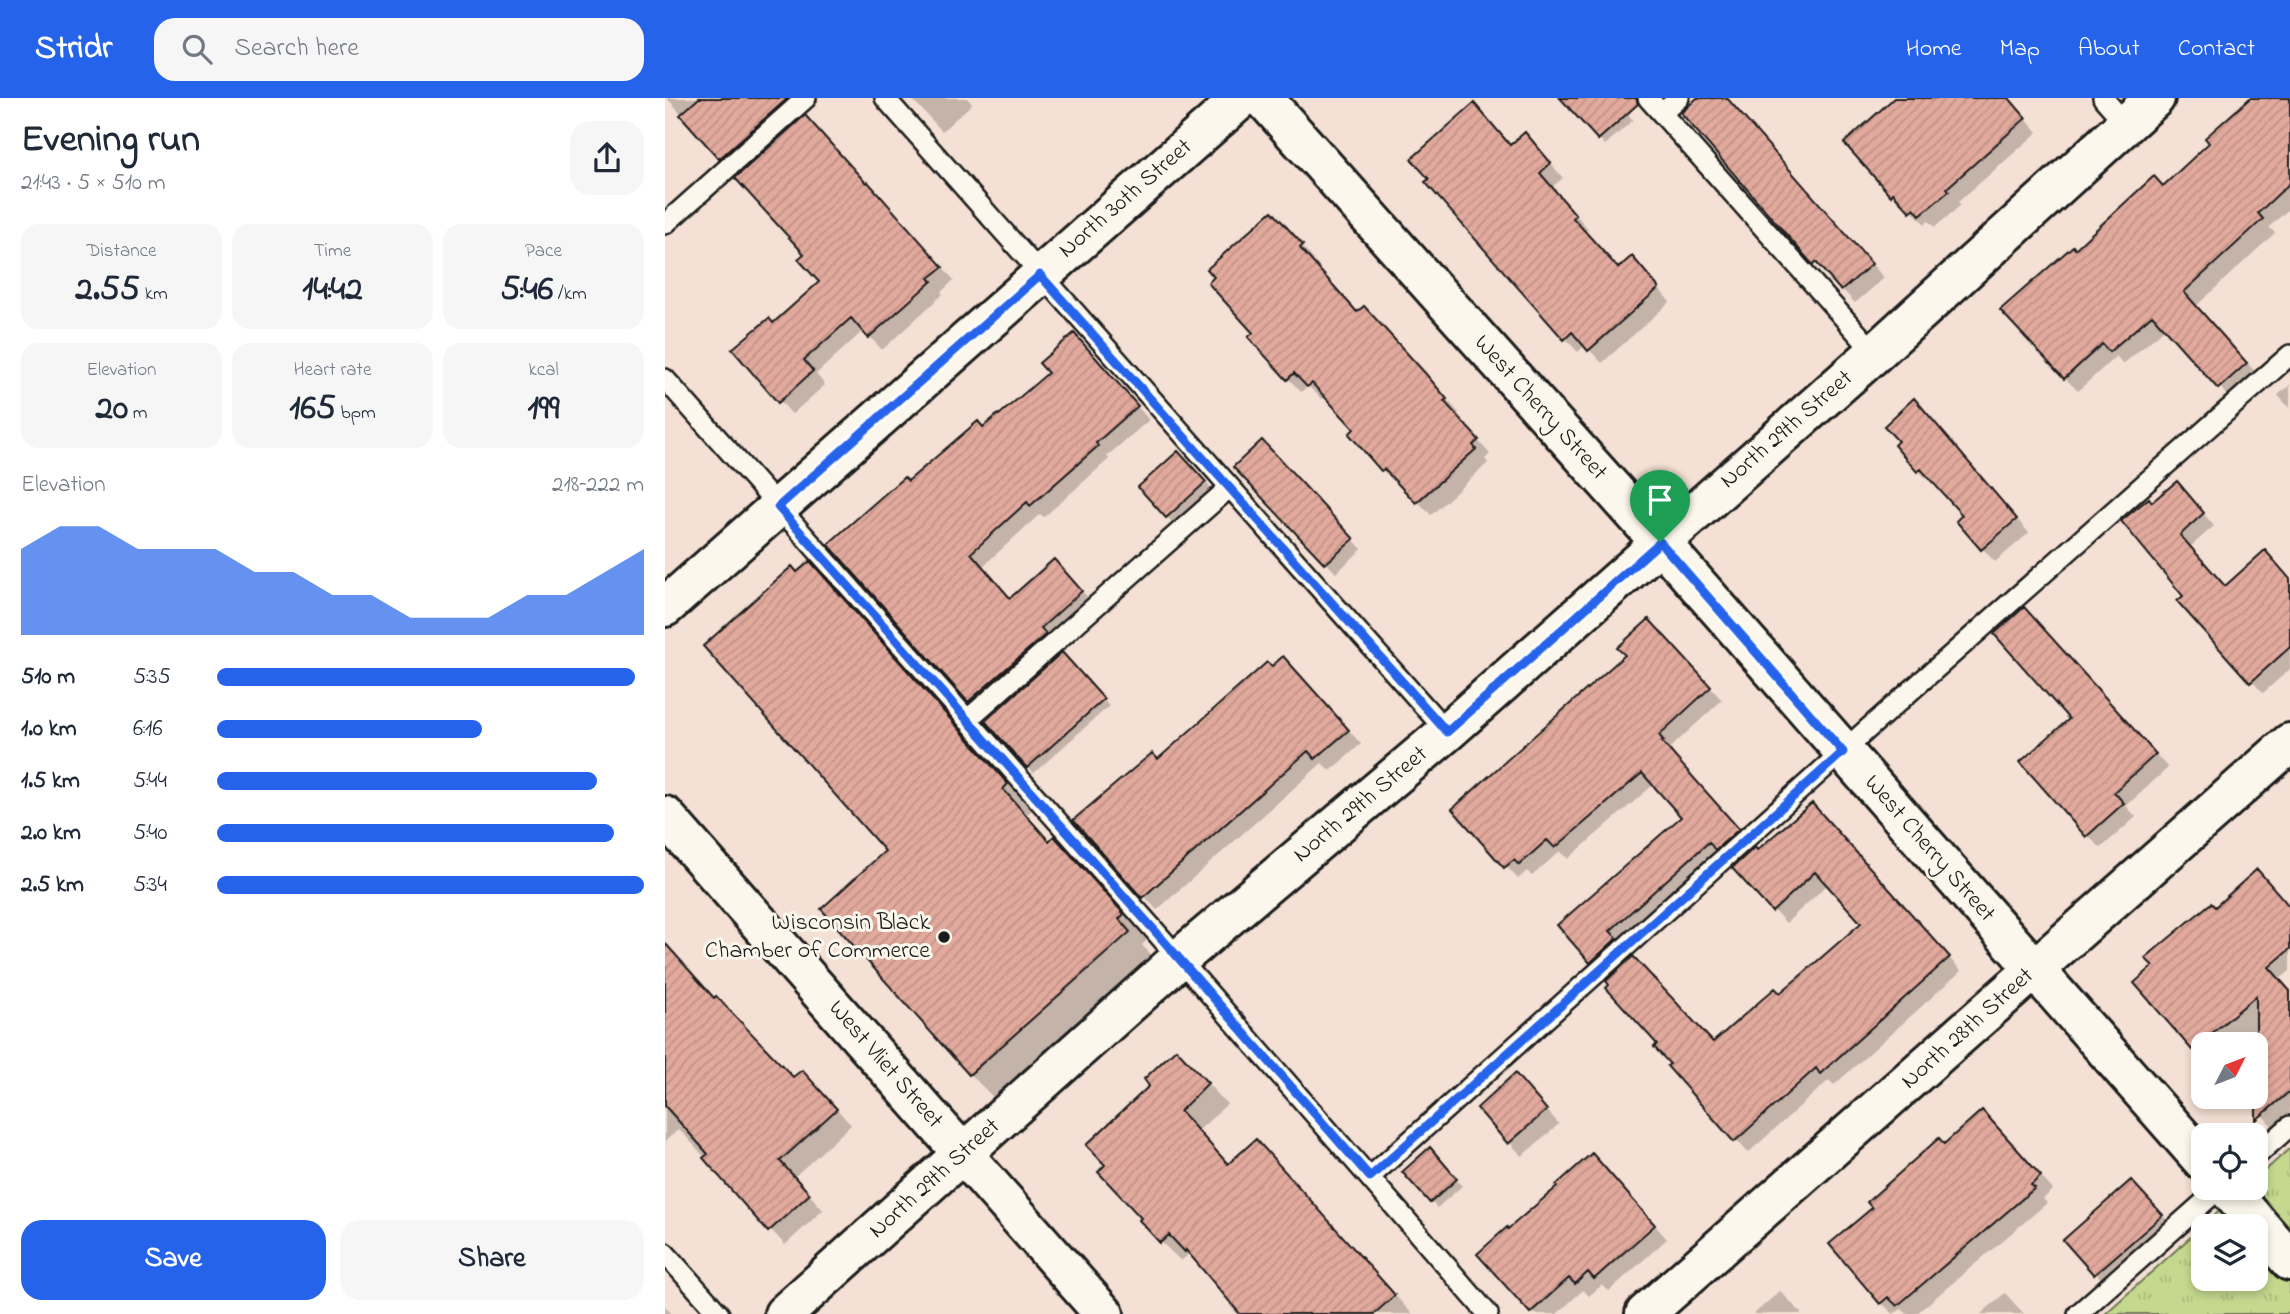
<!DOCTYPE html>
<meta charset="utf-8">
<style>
body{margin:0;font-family:"Indie Flower",sans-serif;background:#f6f6f7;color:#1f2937;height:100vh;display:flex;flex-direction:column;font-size:26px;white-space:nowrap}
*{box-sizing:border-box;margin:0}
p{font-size:23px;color:#747a83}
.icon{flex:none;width:38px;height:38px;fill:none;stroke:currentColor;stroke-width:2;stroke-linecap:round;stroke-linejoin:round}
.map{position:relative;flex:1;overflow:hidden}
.details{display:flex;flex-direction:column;background:#fff;width:665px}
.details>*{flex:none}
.needle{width:46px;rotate:48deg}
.tools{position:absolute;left:1526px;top:934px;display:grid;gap:14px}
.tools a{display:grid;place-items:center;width:77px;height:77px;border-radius:14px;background:#fff;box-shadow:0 4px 10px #0003;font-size:35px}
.pin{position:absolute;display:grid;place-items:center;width:60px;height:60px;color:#fff;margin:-72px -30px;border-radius:50% 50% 50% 0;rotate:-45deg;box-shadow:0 0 7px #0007}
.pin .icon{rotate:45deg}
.round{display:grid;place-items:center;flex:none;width:74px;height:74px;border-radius:21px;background:#f6f6f7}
.summary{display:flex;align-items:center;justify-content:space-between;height:119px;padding:0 21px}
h1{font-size:38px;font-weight:700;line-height:52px}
.figures{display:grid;grid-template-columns:repeat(3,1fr);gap:10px;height:119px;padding:7px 21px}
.figures div{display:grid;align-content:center;border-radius:18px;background:#f6f6f7;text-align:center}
.figures b{font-size:35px;font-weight:700}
.figures small{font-size:19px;font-weight:400}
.figures p{font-size:19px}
.chart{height:196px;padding:14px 21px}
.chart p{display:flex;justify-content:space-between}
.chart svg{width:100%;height:126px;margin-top:7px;fill:#2563eb;opacity:.7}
.action{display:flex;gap:14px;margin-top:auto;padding:14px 21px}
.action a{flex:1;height:80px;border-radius:21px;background:#2563eb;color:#fff;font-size:28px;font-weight:700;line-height:80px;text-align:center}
.action a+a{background:#f6f6f7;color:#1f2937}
ul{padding:0 21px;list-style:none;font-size:23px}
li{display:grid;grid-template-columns:112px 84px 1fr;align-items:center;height:52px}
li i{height:18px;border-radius:9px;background:#2563eb}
header{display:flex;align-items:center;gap:42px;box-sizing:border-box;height:98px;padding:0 35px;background:#2563eb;color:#fff}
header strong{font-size:33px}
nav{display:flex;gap:38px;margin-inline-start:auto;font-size:24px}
.search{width:490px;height:63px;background:#f6f6f7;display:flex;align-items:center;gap:18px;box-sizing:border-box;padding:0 24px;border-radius:21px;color:#747a83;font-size:26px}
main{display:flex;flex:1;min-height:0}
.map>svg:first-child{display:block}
.grass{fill:url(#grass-tufts);stroke:#707a55;stroke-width:2;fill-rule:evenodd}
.shadow{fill:#0003}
.building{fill:url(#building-hatch);stroke:#1c1c1c;stroke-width:2}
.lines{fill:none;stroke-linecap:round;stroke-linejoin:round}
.lane-casing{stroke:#1c1c1c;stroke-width:24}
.street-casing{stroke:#1c1c1c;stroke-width:44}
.secondary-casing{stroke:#1c1c1c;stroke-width:44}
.lane{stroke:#fbf7ec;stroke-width:19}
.street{stroke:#fbf7ec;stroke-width:38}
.secondary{stroke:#fbf7ec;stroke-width:38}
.route-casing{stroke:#fff;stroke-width:14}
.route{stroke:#2563eb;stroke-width:9}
.poi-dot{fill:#1c1c1c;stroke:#fbf7ec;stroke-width:2.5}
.labels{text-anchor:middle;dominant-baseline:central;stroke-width:6;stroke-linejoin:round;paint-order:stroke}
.street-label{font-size:24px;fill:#1c1c1c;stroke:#fbf7ec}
.poi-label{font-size:24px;fill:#1c1c1c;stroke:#fbf7ec;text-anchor:end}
</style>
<header>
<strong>Stridr</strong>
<div class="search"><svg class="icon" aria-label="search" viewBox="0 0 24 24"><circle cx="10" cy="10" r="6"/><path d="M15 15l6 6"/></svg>Search here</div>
<nav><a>Home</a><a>Map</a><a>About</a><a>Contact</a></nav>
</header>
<main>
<section class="details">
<div class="summary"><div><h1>Evening run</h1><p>21:43 · 5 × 510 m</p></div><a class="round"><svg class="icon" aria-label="share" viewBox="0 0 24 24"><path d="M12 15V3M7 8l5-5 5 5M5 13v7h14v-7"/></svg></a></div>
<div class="figures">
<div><p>Distance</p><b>2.55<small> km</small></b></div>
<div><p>Time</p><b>14:42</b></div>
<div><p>Pace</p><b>5:46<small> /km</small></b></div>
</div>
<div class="figures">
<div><p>Elevation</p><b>20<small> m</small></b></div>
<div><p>Heart rate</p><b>165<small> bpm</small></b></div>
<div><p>kcal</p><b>199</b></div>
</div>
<div class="chart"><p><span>Elevation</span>218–222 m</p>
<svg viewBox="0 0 160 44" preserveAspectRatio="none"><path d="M0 44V14L10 6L20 6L30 14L40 14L50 14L60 22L70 22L80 30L90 30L100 38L110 38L120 38L130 30L140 30L150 22L160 14V44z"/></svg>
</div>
<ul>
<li><b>510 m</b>5:35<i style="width:98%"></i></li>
<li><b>1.0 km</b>6:16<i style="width:62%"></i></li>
<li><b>1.5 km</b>5:44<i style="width:89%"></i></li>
<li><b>2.0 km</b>5:40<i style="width:93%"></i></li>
<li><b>2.5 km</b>5:34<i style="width:100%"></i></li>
</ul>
<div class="action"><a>Save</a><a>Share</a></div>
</section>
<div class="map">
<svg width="1625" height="1216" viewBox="0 0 1625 1216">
<defs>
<pattern id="grass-tufts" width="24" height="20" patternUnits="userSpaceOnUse" patternTransform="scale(1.75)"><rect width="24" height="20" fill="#c5d98e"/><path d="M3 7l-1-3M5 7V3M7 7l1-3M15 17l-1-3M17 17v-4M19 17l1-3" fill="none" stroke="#a9ba7a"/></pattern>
<pattern id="building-hatch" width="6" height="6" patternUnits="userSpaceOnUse" patternTransform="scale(1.75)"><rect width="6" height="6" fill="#e2a99d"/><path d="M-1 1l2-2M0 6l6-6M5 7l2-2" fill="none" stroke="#c19187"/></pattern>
</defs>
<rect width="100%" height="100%" fill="#f4e0d4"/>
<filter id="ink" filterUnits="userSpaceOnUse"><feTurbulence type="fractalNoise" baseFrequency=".0143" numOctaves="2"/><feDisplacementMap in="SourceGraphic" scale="14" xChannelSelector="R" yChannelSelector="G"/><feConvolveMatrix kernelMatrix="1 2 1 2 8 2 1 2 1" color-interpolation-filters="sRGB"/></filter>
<g filter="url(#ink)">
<!-- grass -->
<path class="grass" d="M1625 1050V1213L1621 1216H1440L1580 1090H1591V1081ZM1538 1129H1591V1181H1538Z"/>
<!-- shadow -->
<path class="shadow" d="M2 0H123L135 13 68 73Z
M246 0H302L307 6 277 33Z
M925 0H948L968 22 940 47 910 14Z
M1035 0H1061L1219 180 1190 205 1164 177 1162 178 1149 165Z
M1231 0H1343L1373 34 1293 104 1296 107 1270 129 1263 123 1260 126 1242 108 1240 110 1227 97Z
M1587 0H1625V110L1604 129 1610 135 1531 208 1594 278 1567 302 1501 230 1458 266 1451 258 1413 293 1400 280 1410 153 1498 90 1546 45Z
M846 48 873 50 898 80 887 89 923 131 920 134 954 172 980 174 1005 204 937 265 920 247 913 254 900 240Z
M202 87 216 99 289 182 276 194 278 196 217 252 199 232 151 276 160 287 127 316 115 303 109 227 156 184Z
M620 129 649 162 646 164 693 216 712 224 794 315 791 318 825 356 820 361 823 365 766 417 733 383 731 385 718 372 686 336 691 331 661 298 657 301 643 288 636 294 623 280 590 235Z
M422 250 484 322 442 358 444 361 379 419 375 416 317 469 346 501 401 476 429 506 317 616 166 447Z
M1625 287V311L1613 297Z
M1262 316 1364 435 1330 464 1317 450 1300 417 1270 384 1267 386 1254 373 1231 347Z
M606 354 697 451 671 475 570 369Z
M526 368 553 398 515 432 502 419Z
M1523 397 1549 428 1525 449 1561 489 1611 466 1625 482V571L1598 595 1515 503 1520 498 1488 406Z
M145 465 170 490 367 712 361 717 385 744 389 740 414 765 482 842 477 847 489 860 330 1001 305 976 158 811 222 753 133 476Z
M1372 525 1503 670 1461 708 1471 719 1436 750 1422 737 1406 621Z
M996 536 1057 602 1005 650 1009 656 1008 657 1084 744 938 875 895 827 1018 719 989 686 903 761 895 753 867 778 862 773 853 781 790 712Z
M403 563 444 608 369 675 363 669Z
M607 570 631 573 696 646 665 673 657 665 492 812 410 722 493 664Z
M1160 720 1296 873 1169 987 1164 982 1083 1055 1007 966 1049 946 1115 897 1199 825 1163 786 1121 825 1069 770 1092 754Z
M1604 786 1625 810V873L1614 882 1625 894V1015L1608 1029 1581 999H1591V947H1538V961L1472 885 1550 811Z
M0 875 49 902 129 981 152 989 186 1027 129 1079 158 1112 120 1147 14 1031 0 1043Z
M530 972 562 1006 533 1033 564 1067 591 1043 747 1216H572L565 1208 569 1205 524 1156 516 1163 496 1144 478 1120 435 1074Z
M863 991 894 1026 857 1058 814 1010Z
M1330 1027 1388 1092 1378 1101 1382 1105 1251 1216H1242L1237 1211 1228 1216 1216 1204 1279 1048Z
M771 1058 797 1088 772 1110 739 1074Z
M940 1071 1002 1141 944 1193 937 1187 924 1198 918 1192 892 1216H868L814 1157 895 1089Z
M1479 1097 1510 1131 1444 1189 1400 1142Z
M1115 1193 1137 1216H1089Z
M1340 1195 1359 1216H1316Z
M0 1208 7 1216H0Z"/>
<!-- building -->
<path class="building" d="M34 0H123L54 61 15 17Z
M895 0H971L973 6 933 42Z
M1032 0H1062L1207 166 1176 193 1151 164 1148 167 1016 15Z
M1229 0H1344L1361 20 1282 90 1284 93 1255 117 1249 110 1245 114 1228 95 1226 98 1179 45Z
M1585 0H1625V85L1593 115 1598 121 1519 194 1582 265 1553 291 1487 217 1444 254 1437 246 1399 281 1335 212 1408 148 1410 151 1489 78 1498 88 1544 45 1540 40Z
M809 5 845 47 860 34 886 65 875 75 911 117 908 120 953 170 967 158 994 190 923 253 907 234 899 242 760 84 764 81 746 61Z
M140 17 201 85 203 84 278 169 264 180 267 183 203 240 186 220 139 262 148 273 113 305 67 251 104 220 108 225 154 184 133 161 139 156 70 80Z
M607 113 638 147 635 150 692 214 699 208 760 275 782 301 779 303 814 342 808 347 811 351 751 405 719 371 716 373 684 336 689 331 647 285 642 289 629 275 622 282 583 239 588 235 543 185 549 179 542 171Z
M409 235 473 308 431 345 433 348 365 408 362 404 306 455 345 500 389 461 417 493 376 530 381 536 303 604 163 446 239 379 243 383 313 323 318 329 333 316 334 317 383 275 374 265Z
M1249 300 1352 421 1316 452 1291 423 1297 417 1256 371 1252 374 1229 347 1233 343 1219 328Z
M597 342 689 441 660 466 568 369Z
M513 353 541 384 501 420 473 389Z
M1512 383 1539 415 1515 437 1560 488 1600 452 1625 481V549L1585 585 1512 503 1518 498 1456 423 1484 400 1487 404Z
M145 463 343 686 338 691 384 743 389 738 459 816 454 821 465 834 304 977 156 811 220 753 38 548 127 468 132 474Z
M1359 509 1491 656 1449 694 1459 705 1421 739 1355 664 1404 621 1329 536Z
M984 521 1046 589 994 637 999 643 997 644 1074 731 1050 752 1044 744 947 831 945 833 952 840 925 865 892 827 1016 719 977 675 890 750 882 742 854 767 849 762 839 770 787 711 960 557 952 550Z
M397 554 439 601 362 670 320 623Z
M618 558 684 632 650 661 643 653 477 800 408 722 487 655 493 661 602 564 607 568Z
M1147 705 1285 859 1155 976 1151 970 1069 1044 1002 968 1005 966 989 949 992 946 941 890 944 887 941 883 968 858 1048 944 1110 890 1115 895 1134 879 1196 825 1150 774 1107 814 1067 770 1090 749 1092 752Z
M1592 771 1625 809V851L1604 869 1625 893V993L1591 1022V898L1527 952 1469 885 1488 868 1480 860 1546 805 1550 809Z
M0 845 49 900 51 898 128 979 137 972 172 1011 115 1063 145 1096 103 1134 38 1060 43 1056 0 1008Z
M511 951 543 985 515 1013 563 1066 591 1041 730 1197 709 1216H575L521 1152 520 1154 504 1137 495 1145 474 1122 476 1120 433 1074 440 1067 421 1047 484 988 479 981Z
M850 975 882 1012 843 1046 812 1010Z
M1317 1012 1376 1078 1366 1087 1370 1090 1232 1208 1223 1199 1215 1206 1164 1146 1207 1110 1202 1104 1274 1040 1279 1046Z
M765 1049 792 1081 765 1105 737 1074Z
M927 1055 990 1127 929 1181 923 1174 910 1186 904 1180 865 1215 812 1156 842 1129 843 1131 892 1089 891 1087Z
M1466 1082 1498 1117 1429 1177 1398 1142Z"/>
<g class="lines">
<!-- lane casing -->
<g class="lane-casing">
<path id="lane" d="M220 0 782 634
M983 0 1210 255
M1438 0 1461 26
M997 15 1014 0
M0 126 141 0
M0 281 490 833 823 1216
M302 622 564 390
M1591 1058 1625 1028
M705 1079 1206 628 1625 257
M0 1155 54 1216
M1413 1216 1555 1090"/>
</g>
<!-- street casing -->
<g class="street-casing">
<path id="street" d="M598 0 995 444 1538 1063
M0 509 577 0
M1562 1090 1625 1163
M119 1216 514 861 782 634 1210 255 1490 0
M980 1216 1625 645"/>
</g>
<!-- secondary casing -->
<g class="secondary-casing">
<path id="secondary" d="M0 718 439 1216"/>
</g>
<!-- lane -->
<use href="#lane" class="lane"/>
<!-- street -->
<use href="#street" class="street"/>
<!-- secondary -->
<use href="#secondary" class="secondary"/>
</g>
</g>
<g class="lines" filter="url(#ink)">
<!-- route casing -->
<g class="route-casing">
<path id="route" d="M375 177 782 634 995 444 1178 654 705 1079 490 833 113 409Z"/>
</g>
<!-- route -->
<use href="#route" class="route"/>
</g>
<!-- markers -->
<circle class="poi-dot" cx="279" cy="839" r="7"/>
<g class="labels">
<!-- street labels -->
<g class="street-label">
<text transform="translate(461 101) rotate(-41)">North 30th Street</text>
<text transform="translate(875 310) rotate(48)">West Cherry Street</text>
<text transform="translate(1122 332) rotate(-41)">North 29th Street</text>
<text transform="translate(696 707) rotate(-40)">North 29th Street</text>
<text transform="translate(1264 751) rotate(49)">West Cherry Street</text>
<text transform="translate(1303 931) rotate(-42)">North 28th Street</text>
<text transform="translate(220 967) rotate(49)">West Vliet Street</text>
<text transform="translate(270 1081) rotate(-42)">North 29th Street</text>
</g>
<!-- poi labels -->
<g class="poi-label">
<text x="265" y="825">Wisconsin Black<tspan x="265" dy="28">Chamber of Commerce</tspan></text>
</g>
</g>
</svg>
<div class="tools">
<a><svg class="needle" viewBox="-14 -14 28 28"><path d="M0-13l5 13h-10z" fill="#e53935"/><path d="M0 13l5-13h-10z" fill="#747a83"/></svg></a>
<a><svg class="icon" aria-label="locate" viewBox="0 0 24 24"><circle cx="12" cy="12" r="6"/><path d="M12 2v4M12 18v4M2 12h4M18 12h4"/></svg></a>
<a><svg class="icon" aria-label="layers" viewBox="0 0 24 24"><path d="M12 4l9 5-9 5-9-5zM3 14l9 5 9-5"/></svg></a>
</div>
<div class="pin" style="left:995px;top:444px;background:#1e9e55"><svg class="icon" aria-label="arrive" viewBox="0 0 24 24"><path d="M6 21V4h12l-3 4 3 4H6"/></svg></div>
</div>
</main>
